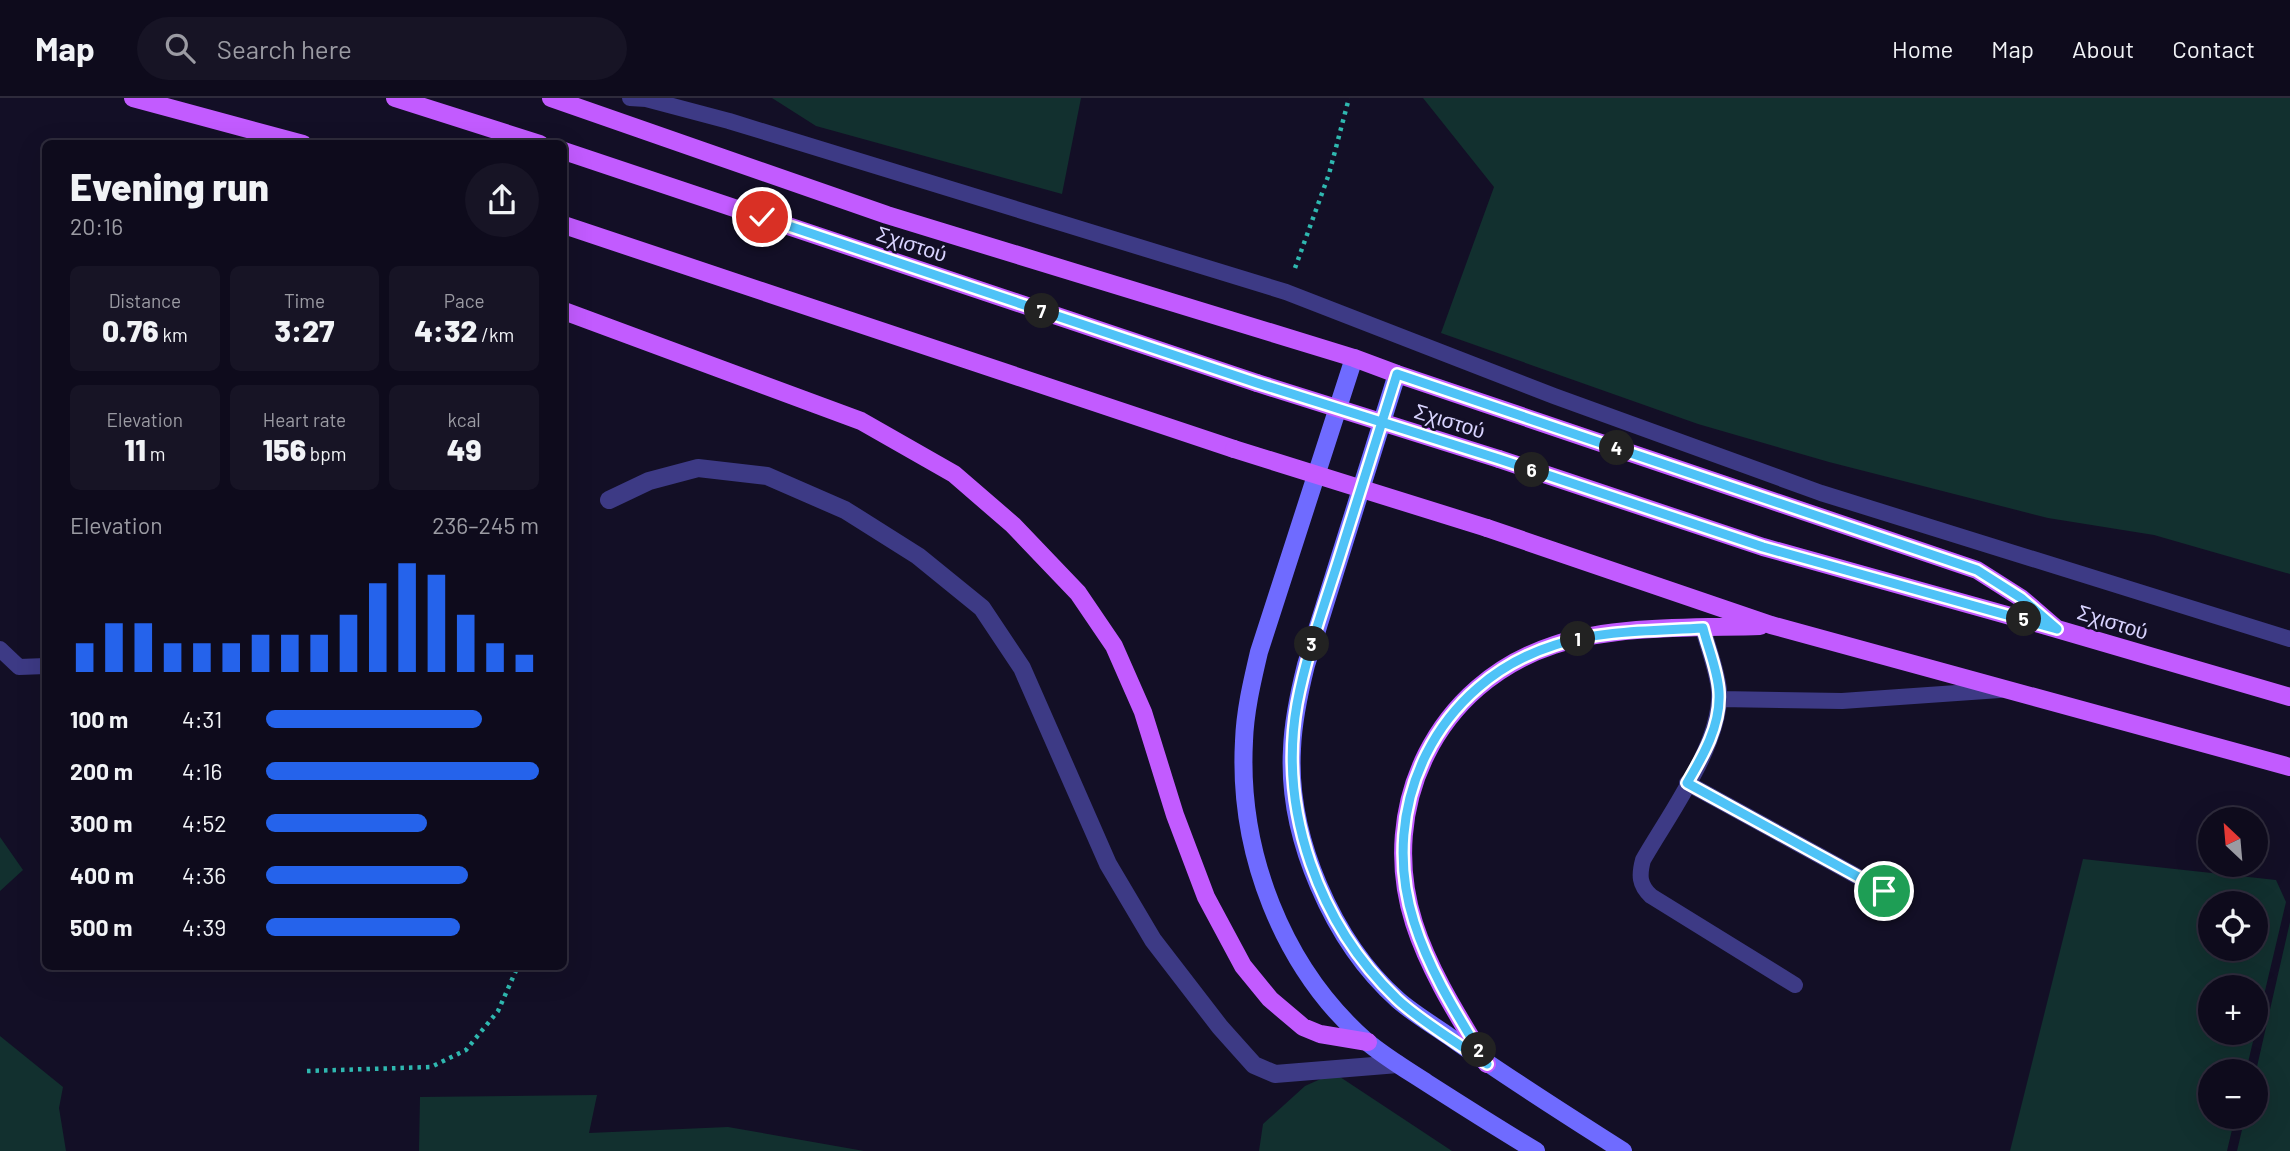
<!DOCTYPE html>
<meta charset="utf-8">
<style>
body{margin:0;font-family:Barlow,sans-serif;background:#171425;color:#f1f3f6;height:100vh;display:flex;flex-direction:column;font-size:26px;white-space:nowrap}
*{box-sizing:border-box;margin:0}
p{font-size:23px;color:#9b9ba3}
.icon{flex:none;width:38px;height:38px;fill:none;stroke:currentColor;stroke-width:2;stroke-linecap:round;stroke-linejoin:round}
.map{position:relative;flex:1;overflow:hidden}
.sheet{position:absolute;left:42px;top:42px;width:525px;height:830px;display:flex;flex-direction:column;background:#0e0b1c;border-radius:10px;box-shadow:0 7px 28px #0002,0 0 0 2px #2e2b3b}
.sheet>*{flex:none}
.needle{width:46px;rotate:334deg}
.controls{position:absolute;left:2198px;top:709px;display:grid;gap:14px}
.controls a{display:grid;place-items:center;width:70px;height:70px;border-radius:50%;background:#0e0b1c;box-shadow:0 7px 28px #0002,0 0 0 2px #2e2b3b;font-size:35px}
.pin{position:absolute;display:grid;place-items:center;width:60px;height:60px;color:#fff;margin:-30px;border:4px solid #fff;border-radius:50%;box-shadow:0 2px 7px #0007}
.km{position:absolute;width:35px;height:35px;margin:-18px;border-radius:50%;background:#222;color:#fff;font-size:19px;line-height:35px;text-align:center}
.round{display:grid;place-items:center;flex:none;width:74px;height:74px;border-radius:37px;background:#171425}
.overview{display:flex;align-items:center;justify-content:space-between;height:119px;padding:0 28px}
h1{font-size:38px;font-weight:800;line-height:52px}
.stats{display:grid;grid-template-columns:repeat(3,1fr);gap:10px;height:119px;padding:7px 28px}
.stats div{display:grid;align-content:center;border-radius:10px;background:#171425;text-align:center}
.stats b{font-size:30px;font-weight:800}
.stats small{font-size:19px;font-weight:400}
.stats p{font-size:19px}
.chart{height:196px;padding:14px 28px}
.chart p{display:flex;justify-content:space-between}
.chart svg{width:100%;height:126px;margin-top:7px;stroke:#2563eb;stroke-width:6}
ul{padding:0 28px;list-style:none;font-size:23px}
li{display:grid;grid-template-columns:112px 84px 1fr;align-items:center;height:52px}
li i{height:18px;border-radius:9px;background:#2563eb}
header{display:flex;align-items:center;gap:42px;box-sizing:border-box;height:98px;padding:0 35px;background:#0e0b1c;border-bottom:2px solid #2e2b3b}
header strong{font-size:33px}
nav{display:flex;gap:38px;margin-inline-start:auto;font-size:24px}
.search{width:490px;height:63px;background:#171425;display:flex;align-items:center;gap:18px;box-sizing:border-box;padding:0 24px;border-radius:38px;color:#9b9ba3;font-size:26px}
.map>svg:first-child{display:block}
.green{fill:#12302f;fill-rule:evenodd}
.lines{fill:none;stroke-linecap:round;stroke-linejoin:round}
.path{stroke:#2fb8b0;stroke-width:4.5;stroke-dasharray:3.5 5;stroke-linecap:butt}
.service{stroke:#3d3a85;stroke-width:16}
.minor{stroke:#3d3a85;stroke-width:18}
.secondary{stroke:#6f6bff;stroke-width:18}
.primary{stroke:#c25bff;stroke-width:18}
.primary-bridge{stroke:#c25bff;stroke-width:18}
.route-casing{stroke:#fff;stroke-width:14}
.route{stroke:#4fc3f7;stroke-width:9}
.labels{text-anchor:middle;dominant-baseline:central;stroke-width:5;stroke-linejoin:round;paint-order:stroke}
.street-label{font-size:21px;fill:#d9d4ff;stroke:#130f26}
</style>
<header>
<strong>Map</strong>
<div class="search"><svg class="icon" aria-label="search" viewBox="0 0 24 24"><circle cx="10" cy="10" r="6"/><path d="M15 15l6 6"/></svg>Search here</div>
<nav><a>Home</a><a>Map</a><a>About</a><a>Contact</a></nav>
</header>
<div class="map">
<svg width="2290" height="1053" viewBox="0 0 2290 1053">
<rect width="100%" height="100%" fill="#130f26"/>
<!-- green -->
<path class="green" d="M772 0H1081L1062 96 816 28Z
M1423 0H2290V476L2154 437 2048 420 1829 364 1698 326 1441 235 1494 89Z
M0 739 23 772 0 793Z
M2083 761 2276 782 2286 804 2256 931V889H2210V934L2255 935 2246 973H2210V1018L2235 1019 2227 1053H2010ZM2210 805H2256V850H2210Z
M2290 824V1053H2237L2245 1019 2256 1018V973Z
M0 938 63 989 59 1010 66 1053H0Z
M1334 975 1452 1053H1259L1263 1026 1305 988Z
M597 997 589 1035 728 1029 864 1053H419L420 999Z"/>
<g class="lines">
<!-- path -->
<path class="path" d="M1295 170 1329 76 1349 0
M307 973 431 969 466 952 498 913 518 868"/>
<!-- service -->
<path class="service" d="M630 0 646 1 729 23 1286 194 1554 298 1821 395 2290 541
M1703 530C1708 550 1717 572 1719 592 1723 644 1668 718 1643 762 1639 777 1639 787 1651 798L1795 887
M0 551 19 569 46 568
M1719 601 1842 603 2000 592
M1687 685 1884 793"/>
<!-- minor -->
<path class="minor" d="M609 402 649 383 698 370 767 378 845 412 918 458 982 510 1022 570 1108 766 1153 842 1220 929 1254 967 1275 976 1398 966"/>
<!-- secondary -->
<path class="secondary" d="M1354 260 1259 554C1252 584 1245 613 1244 643 1238 754 1282 869 1366 943 1385 959 1407 972 1427 985 1463 1008 1499 1031 1536 1053
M1397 276 1306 567C1299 595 1293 623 1292 651 1287 739 1333 844 1398 902 1414 916 1433 927 1450 939 1506 979 1565 1016 1623 1053"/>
<!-- primary -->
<path class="primary" d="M133 0 303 46
M395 0 540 46
M551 0 887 117 1354 260 1397 276 1977 472 2021 500 2057 531
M564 53 1257 285
M564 127 1234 351
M564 213 861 323 954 376 1013 427 1078 495 1114 548 1143 614 1175 717 1206 799 1243 868 1270 901 1303 929 1320 936 1368 944
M1499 361 1763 449 2057 531 2290 599
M1487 430 1771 527 2290 669
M1487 966C1460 921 1430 875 1414 825 1377 708 1437 585 1554 547 1617 527 1694 530 1760 528"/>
<!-- primary-bridge -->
<path class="primary-bridge" d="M1257 285 1499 361
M1234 351 1487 430"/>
</g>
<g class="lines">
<!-- route casing -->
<g class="route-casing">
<path id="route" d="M762 119 1257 285 1499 361 1763 449 2057 531 2021 500 1977 472 1397 276C1377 339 1358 401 1338 464 1323 511 1306 558 1297 606 1278 713 1319 826 1397 901 1420 923 1460 946 1487 966 1460 921 1430 875 1414 824 1377 708 1437 584 1555 547 1602 532 1653 533 1703 530 1708 550 1718 573 1719 594 1721 627 1703 658 1687 685L1884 793"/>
</g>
<!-- route -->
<use href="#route" class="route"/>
</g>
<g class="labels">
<!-- street labels -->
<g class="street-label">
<text transform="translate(912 145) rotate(18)">Σχιστού</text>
<text transform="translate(1450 322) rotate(17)">Σχιστού</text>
<text transform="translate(2113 523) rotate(17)">Σχιστού</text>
</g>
</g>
</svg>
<div class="controls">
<a><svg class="needle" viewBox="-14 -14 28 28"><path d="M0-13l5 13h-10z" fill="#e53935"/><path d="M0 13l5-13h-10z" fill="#9b9ba3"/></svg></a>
<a><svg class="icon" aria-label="locate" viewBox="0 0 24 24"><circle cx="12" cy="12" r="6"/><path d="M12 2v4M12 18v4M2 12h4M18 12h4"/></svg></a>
<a>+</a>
<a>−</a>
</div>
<div class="pin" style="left:1884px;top:793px;background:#1e9e55"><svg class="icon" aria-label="arrive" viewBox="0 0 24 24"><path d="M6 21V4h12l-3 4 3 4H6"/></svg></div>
<div class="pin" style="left:762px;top:119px;background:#d93025"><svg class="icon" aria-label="check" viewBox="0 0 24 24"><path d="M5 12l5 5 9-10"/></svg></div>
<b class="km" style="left:1578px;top:541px">1</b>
<b class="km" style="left:1479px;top:952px">2</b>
<b class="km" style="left:1312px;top:546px">3</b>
<b class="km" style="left:1617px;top:350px">4</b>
<b class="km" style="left:2024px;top:521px">5</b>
<b class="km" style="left:1532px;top:372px">6</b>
<b class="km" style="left:1042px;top:213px">7</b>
<section class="sheet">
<div class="overview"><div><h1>Evening run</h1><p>20:16</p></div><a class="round"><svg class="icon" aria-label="share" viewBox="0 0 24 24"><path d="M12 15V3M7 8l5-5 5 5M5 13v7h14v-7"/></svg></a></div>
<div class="stats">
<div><p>Distance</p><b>0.76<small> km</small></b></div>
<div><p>Time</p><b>3:27</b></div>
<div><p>Pace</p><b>4:32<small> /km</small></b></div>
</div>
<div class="stats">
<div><p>Elevation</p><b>11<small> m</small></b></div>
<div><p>Heart rate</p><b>156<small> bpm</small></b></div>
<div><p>kcal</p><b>49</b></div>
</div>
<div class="chart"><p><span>Elevation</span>236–245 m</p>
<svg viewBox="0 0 160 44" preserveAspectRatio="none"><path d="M5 44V34M15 44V27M25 44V27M35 44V34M45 44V34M55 44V34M65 44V31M75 44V31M85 44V31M95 44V24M105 44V13M115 44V6M125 44V10M135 44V24M145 44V34M155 44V38"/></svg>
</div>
<ul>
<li><b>100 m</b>4:31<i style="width:79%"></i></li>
<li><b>200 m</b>4:16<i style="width:100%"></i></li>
<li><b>300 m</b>4:52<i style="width:59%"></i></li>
<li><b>400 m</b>4:36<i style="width:74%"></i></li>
<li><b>500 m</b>4:39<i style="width:71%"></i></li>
</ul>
</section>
</div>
